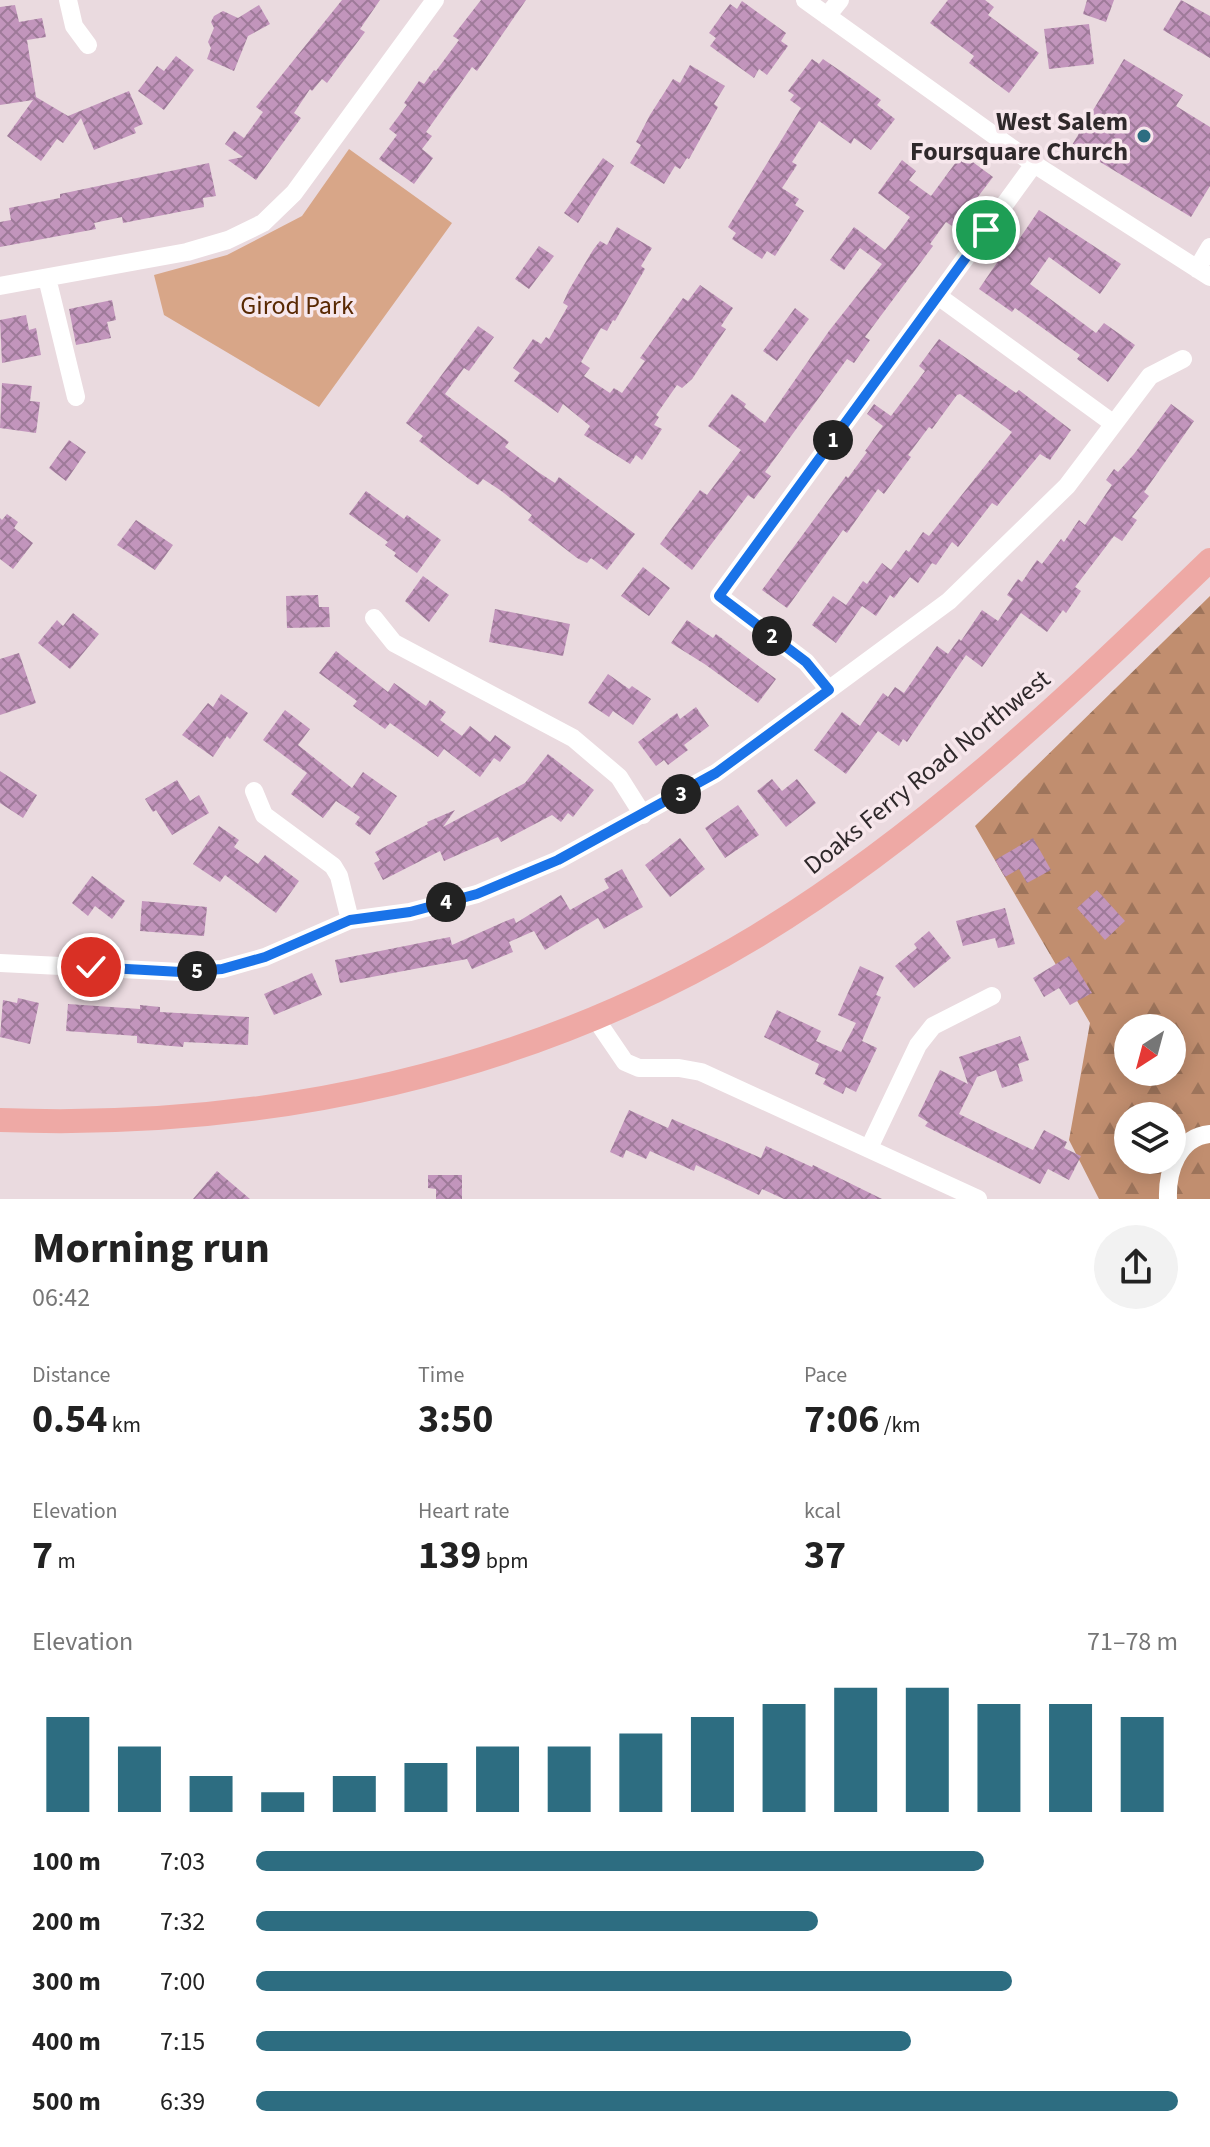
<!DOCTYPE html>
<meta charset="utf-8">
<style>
body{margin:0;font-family:"Source Sans 3",sans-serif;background:#f2f2f2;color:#222;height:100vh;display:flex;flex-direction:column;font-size:30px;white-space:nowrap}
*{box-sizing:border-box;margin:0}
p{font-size:26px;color:#767676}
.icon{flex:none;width:44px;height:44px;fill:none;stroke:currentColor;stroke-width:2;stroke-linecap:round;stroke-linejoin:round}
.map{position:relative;height:1199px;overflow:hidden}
.side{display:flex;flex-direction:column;background:#fff;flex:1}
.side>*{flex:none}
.needle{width:52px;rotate:216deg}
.tools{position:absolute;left:1114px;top:1014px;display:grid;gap:16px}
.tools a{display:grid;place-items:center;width:72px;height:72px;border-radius:50%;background:#fff;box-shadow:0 4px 20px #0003;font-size:40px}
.pin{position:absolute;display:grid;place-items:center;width:68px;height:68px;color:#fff;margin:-34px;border:4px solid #fff;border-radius:50%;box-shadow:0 2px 8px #0007}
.km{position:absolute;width:40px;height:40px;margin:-20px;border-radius:50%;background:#222;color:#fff;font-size:22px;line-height:40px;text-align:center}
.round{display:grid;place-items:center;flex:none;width:84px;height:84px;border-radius:42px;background:#f2f2f2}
.overview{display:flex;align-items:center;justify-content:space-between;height:136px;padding:0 32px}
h1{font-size:44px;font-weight:700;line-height:60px}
.figures{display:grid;grid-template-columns:repeat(3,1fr);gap:12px;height:136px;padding:8px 32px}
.figures div{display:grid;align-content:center}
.figures b{font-size:40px;font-weight:700}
.figures small{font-size:22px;font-weight:400}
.figures p{font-size:22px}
.chart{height:224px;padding:16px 32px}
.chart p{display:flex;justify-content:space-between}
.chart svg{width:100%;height:144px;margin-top:8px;stroke:#2d6d81;stroke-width:6}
ul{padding:0 32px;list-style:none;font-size:26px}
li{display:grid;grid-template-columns:128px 96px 1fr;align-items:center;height:60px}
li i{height:20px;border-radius:10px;background:#2d6d81}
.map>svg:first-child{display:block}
.forest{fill:url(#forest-firs);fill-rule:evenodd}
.green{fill:#d8a688}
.building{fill:url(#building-cross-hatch)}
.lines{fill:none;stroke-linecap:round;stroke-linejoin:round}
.minor{stroke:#fff;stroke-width:18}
.major{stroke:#eea9a5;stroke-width:24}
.route-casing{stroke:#fff;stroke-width:16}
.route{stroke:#1a73e8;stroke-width:10}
.poi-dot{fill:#2d6d81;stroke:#f7e7ec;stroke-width:3}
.labels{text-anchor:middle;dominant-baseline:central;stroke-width:7;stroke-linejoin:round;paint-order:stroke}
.poi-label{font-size:26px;font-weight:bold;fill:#2f292b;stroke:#f7e7ec;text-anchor:end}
.park-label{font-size:26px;fill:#592903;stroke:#f7e7ec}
.street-label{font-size:26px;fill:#2f292b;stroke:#f7e7ec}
</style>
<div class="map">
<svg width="1210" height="1199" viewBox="0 0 1210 1199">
<defs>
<pattern id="forest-firs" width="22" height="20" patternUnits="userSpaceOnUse" patternTransform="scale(2)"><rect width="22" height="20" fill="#c18e6f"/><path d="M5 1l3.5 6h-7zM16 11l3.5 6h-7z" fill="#9d745b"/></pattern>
<pattern id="building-cross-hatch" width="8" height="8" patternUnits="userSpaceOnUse" patternTransform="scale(2)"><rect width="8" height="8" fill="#c295bc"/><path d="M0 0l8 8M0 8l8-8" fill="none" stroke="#9e7a99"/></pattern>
</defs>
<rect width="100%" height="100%" fill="#eadadf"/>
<!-- forest -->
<path class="forest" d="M1210 596V1199H1099L1069 1140 1090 1023 975 826ZM1128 1028H1172V1072H1128ZM1128 1116H1172V1160H1128Z"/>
<!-- green -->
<path class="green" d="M349 149 452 223 319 407 164 315 154 275 227 255 302 216Z"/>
<!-- building -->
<path class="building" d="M342 0H380L360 29 365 32 327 83 322 79 312 91 310 89 294 113 301 118 256 180 228 160 243 157 225 144 234 131 244 138 263 112 256 107Z
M481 0H526L477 71 472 67 426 132 432 136 422 149 433 158 414 184 379 159 397 135 389 129 407 105 404 103 419 81 424 84 434 70 436 71 459 40 453 36Z
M948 0H985L994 7 988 15 1039 53 1009 93 969 63 974 56 930 23Z
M1087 0H1114L1106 22 1083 14Z
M1181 0 1210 16V58L1163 30Z
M742 1 786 33 781 41 788 46 767 75 759 69 754 78 710 46 716 38 709 33 730 4 737 9Z
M15 5 19 22 42 18 46 37 27 40 36 97 68 116 129 91 143 124 134 128 136 133 94 150 81 118 63 143 57 139 41 161 7 136 33 100 0 105V7Z
M259 5 270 24 248 36 234 71 207 59 211 48 208 42 214 28 211 22 214 16 223 11 238 18Z
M1089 24 1094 64 1049 69 1044 29Z
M176 56 194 70 164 110 138 91 157 66 164 71Z
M812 59 819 64 823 59 858 83 881 100 877 105 895 119 871 150 854 138 851 144 819 121 792 162 797 165 782 188 799 199 795 205 804 211 775 256 767 251 762 259 732 239 736 233 728 227 801 108 790 100 794 95 788 91Z
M1124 59 1183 95 1176 106 1210 127V186L1191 217 1072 145Z
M690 65 725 86 714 104 718 107 689 159 687 158 680 169 675 166 664 184 630 163 641 145 636 142 650 115 673 79 680 83Z
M962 154 993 177 967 211 964 209 952 226 946 222 930 244 933 246 865 337 870 340 854 363 847 359 765 472 771 476 754 499 748 495 692 570 660 544 700 490 707 495 741 450 708 426 732 394 746 404 744 407 765 423 829 331 882 264 860 248 844 270 830 260 854 227 885 250 894 239 910 217 878 193 902 160 916 171 909 180 931 196Z
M603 158 614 166 578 223 564 213Z
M209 163 216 196 203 198 204 207 123 223 122 217 94 223 96 229 0 247V222L11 220 9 208 60 198V194Z
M1039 210 1121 264 1100 294 1049 257 1030 284 1096 333 1104 323 1135 345 1108 382 1077 359 1080 355 1015 308 1012 312 979 289 1005 251 1009 254Z
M617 227 652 248 641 266 645 269 615 321 613 320 607 331 601 328 581 362 590 368 584 376 610 393 614 388 622 393 645 361 640 358 683 298 688 301 700 285 733 308 721 326 726 329 692 379 682 388 677 385 656 415 659 417 654 425 662 429 642 460 636 455 630 464 584 435 590 426 563 404 558 413 514 381 520 373 513 368 533 339 541 344 546 337 549 339 568 306 563 303 569 290 593 250 600 241 607 245Z
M539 246 554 256 529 289 515 279Z
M112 300 116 320 107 322 111 338 76 345 69 309Z
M795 308 809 319 777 361 763 351Z
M26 315 29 330 36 328 41 355 2 363 0 320Z
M478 326 494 337 469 371 464 368 445 394 509 442 505 447 538 472 555 483 559 477 635 534 607 570 591 558 587 563 577 558 528 520 532 515 500 490 483 479 478 485 469 479 419 441 423 436 406 423Z
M939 339 1016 393 1019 390 1071 430 1050 460 1040 454 997 506 992 503 958 547 952 542 936 565 932 563 918 583 910 577 894 598 890 595 876 616 862 606 836 643 812 625 833 596 846 605 863 581 867 584 882 563 891 570 906 550 909 552 923 532 929 536 1012 432 960 394 957 395 932 429 929 427 908 455 911 457 884 494 878 489 847 533 843 530 787 608 762 590 846 476 848 478 867 452 865 451 883 426 867 414 874 404 891 416 925 371 919 366Z
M2 383 32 386 30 401 40 402 36 433 0 428Z
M1171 404 1194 421 1144 492 1149 496 1132 517 1137 520 1122 541 1114 536 1075 587 1081 591 1066 613 1063 610 1047 632 1021 613 982 667 966 655 907 742 903 739 899 746 878 731 846 774 814 750 842 712 860 726 883 693 888 697 895 687 904 693 937 646 948 654 959 639 961 641 982 610 998 621 1013 599 1007 595 1018 579 1022 582 1037 560 1042 564 1061 539 1064 542 1079 520 1085 525 1112 485 1106 480 1114 469 1118 472 1134 454Z
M69 440 86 452 66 481 49 468Z
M366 491 404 519 407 515 441 540 417 573 394 556 396 553 385 545 388 542 349 514Z
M7 514 18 522 14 528 33 543 13 569 0 559V518L2 520Z
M136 520 173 545 155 570 117 545Z
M643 567 670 588 649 616 621 596Z
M423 576 449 595 429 622 405 601Z
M318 595 319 607H329L330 627 287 628 286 596Z
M495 609 570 624 563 656 489 642Z
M73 613 99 634 70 669 38 643 57 620 63 626Z
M687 620 713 638 716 634 776 679 758 703 706 665 671 643Z
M336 651 388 692 394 683 426 706 430 700 446 712 440 720 462 736 470 726 490 742 495 735 511 747 500 762 494 758 480 777 444 749 438 757 390 723 385 729 353 706 357 701 319 673Z
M19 653 36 703 0 715V659Z
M608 674 629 689 632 686 651 699 633 725 613 711 609 717 588 703Z
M221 694 248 713 230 739 227 736 213 757 182 735 208 703 213 707Z
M696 707 709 726 684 745 688 750 668 765 664 760 656 766 638 742 677 713 680 719Z
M285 710 310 729 298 745 352 788 363 772 397 796 370 835 355 824 360 817 336 801 323 818 291 794 307 773 263 740Z
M548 754 594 790 573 817 568 813 561 822 552 815 501 842 498 837 444 861 440 851 383 880 374 863 380 860 375 852 428 824 427 822 455 810 443 827 525 783Z
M0 771 37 795 23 818 0 803Z
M772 779 782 791 797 779 816 803 786 827 757 791Z
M177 780 190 801 199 795 209 813 172 835 156 810 153 812 145 799Z
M738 805 759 835 725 858 705 828Z
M219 826 239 840 234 847 258 864 265 855 299 881 276 913 225 875 220 882 193 864Z
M680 838 705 869 670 897 645 865Z
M1033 838 1051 870 1027 883 1019 869 1005 877 995 860Z
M622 869 643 907 604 929 598 918 545 950 534 931 509 942 513 952 472 969 467 959 340 983 335 960 450 937 452 945 506 921 514 918 516 923 561 895 570 910 609 888 604 879Z
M92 876 125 901 112 919 95 906 88 916 72 903Z
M1097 890 1125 921 1105 940 1077 908Z
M142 901 207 907 204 936 140 931Z
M1005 908 1015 944 998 948 995 938 963 946 956 921Z
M929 931 951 958 914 988 895 966 917 948 914 944Z
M1069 956 1092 993 1070 1005 1059 988 1044 997 1033 978Z
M860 966 884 977 876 995 881 997 862 1041 877 1048 856 1092 846 1087 843 1094 823 1084 826 1079 815 1074 819 1064 764 1037 777 1010 821 1031 816 1041 841 1052 856 1023 838 1015Z
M312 973 322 995 274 1015 264 994Z
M18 998 39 1003 30 1044 0 1037 3 1000 17 1003Z
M68 1004 140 1009V1005L160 1007V1012L249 1017 248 1045 184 1042 183 1047 137 1043V1036L66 1031Z
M1020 1036 1029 1060 1018 1064 1023 1081 1002 1088 996 1070 977 1077 959 1114 1033 1150 1044 1130 1067 1142 1064 1148 1081 1156 1069 1180 1048 1169 1040 1184 925 1126 928 1122 918 1116 940 1070 968 1084 959 1057Z
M629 1110 668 1128 672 1119 761 1158 766 1146 812 1167 813 1165 882 1199H784L762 1189 759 1195 696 1165 694 1171 650 1151 646 1159 626 1150 623 1158 610 1152Z
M217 1171 250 1199H193Z
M428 1175H462V1199H436V1189L428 1188Z"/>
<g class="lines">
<!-- minor -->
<path class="minor" d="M68 0 74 26 88 45
M805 0 1034 164 1210 277
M827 16 840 0
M1197 269 1210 247
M47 278 76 397
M0 286 187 252 228 240 263 223 294 193 435 0
M938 296 1114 424
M374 618 394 643 573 738 619 777 643 815
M829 690 806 662 719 596 1034 164
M254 791 264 815 333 866 339 876 350 920
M0 963 181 972 222 969 265 957 350 920 410 912 477 894 558 860 716 773 949 601 1067 486 1150 376 1183 359
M595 1018 625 1062 639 1068H679L701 1072 978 1199
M869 1148 918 1045 933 1026 992 996
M1168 1199C1167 1171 1178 1137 1210 1134"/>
<!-- major -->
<path class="major" d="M0 1120C266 1130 528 1074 757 936 925 834 1069 696 1210 560"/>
</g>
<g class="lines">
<!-- route casing -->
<g class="route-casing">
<path id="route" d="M91 967 181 972 222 969 265 957 350 920 410 912 477 894 558 860 716 773 829 690 806 662 719 596 986 230"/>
</g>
<!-- route -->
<use href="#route" class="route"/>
</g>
<!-- markers -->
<circle class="poi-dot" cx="1144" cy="136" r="8"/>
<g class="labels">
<!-- poi labels -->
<g class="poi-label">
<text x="1128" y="121">West Salem<tspan x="1128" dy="30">Foursquare Church</tspan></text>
</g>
<!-- park labels -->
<g class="park-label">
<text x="297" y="305">Girod Park</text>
</g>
<!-- street labels -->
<g class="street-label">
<text transform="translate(927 772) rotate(-39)">Doaks Ferry Road Northwest</text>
</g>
</g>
</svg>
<div class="tools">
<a><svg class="needle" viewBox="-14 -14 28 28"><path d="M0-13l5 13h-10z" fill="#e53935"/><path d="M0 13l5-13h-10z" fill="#767676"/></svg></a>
<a><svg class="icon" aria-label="layers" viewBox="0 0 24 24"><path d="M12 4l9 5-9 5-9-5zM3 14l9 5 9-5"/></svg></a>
</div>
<div class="pin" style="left:986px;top:230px;background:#1e9e55"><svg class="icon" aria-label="arrive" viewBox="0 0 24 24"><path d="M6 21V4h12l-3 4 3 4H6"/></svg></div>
<div class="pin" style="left:91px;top:967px;background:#d93025"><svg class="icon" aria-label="check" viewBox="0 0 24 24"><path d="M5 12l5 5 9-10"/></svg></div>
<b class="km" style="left:833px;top:440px">1</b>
<b class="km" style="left:772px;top:636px">2</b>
<b class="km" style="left:681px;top:794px">3</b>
<b class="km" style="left:446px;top:902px">4</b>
<b class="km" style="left:197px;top:971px">5</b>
</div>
<section class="side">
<div class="overview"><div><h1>Morning run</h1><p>06:42</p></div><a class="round"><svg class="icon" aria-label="share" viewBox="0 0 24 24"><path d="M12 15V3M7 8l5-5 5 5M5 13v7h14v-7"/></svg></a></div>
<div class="figures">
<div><p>Distance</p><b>0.54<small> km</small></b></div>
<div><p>Time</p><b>3:50</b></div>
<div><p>Pace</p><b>7:06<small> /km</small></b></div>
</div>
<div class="figures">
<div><p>Elevation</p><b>7<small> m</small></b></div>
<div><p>Heart rate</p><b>139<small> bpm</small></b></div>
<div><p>kcal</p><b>37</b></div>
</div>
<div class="chart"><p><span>Elevation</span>71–78 m</p>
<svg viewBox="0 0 160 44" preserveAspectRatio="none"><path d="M5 44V15M15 44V24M25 44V33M35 44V38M45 44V33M55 44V29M65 44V24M75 44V24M85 44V20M95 44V15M105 44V11M115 44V6M125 44V6M135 44V11M145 44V11M155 44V15"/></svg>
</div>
<ul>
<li><b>100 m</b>7:03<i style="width:79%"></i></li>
<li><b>200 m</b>7:32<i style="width:61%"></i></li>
<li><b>300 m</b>7:00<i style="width:82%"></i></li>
<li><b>400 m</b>7:15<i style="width:71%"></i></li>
<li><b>500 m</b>6:39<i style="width:100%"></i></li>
</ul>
</section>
